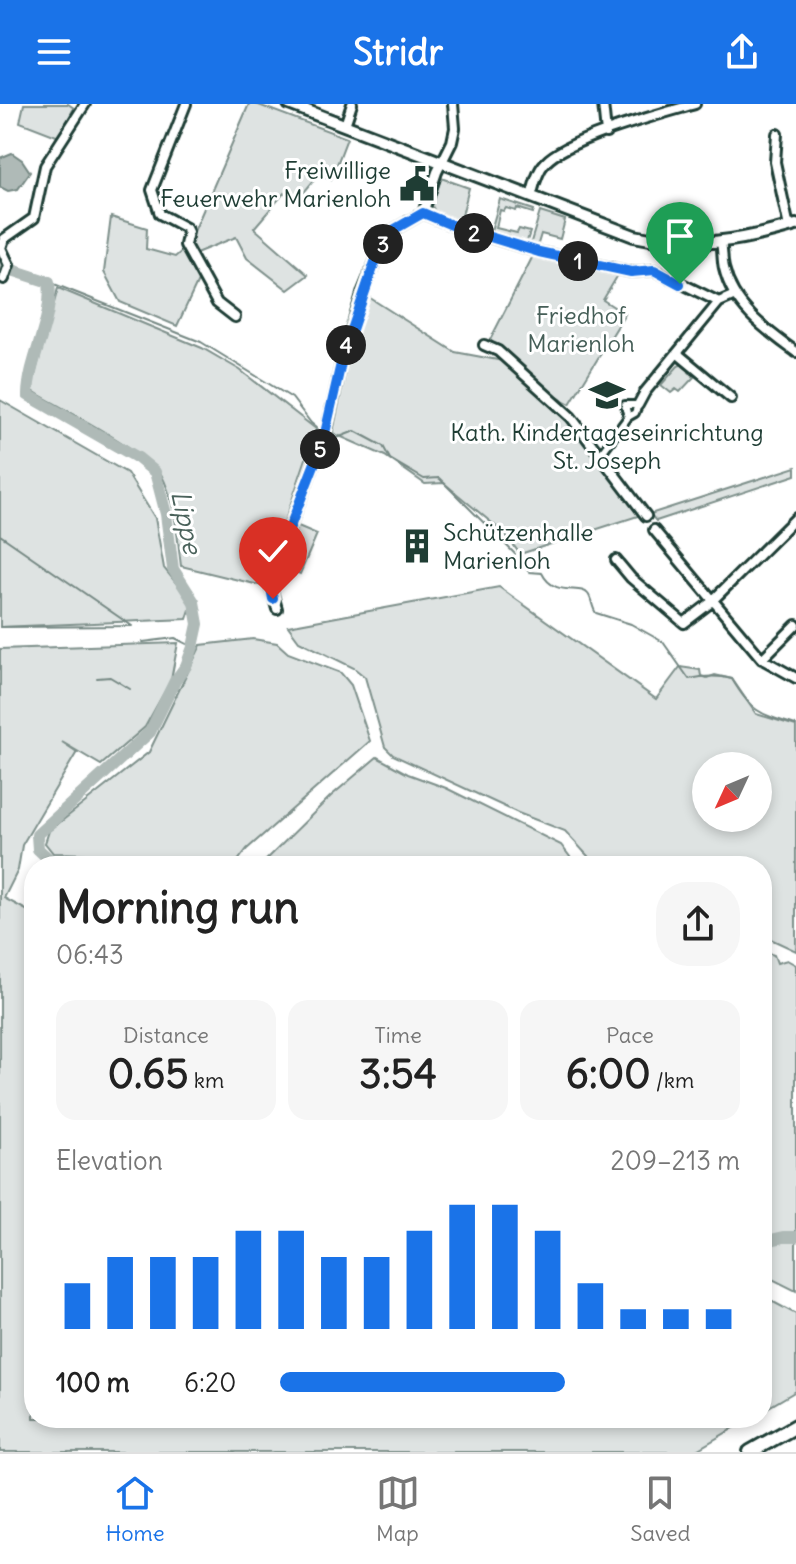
<!DOCTYPE html>
<meta charset="utf-8">
<style>
body{margin:0;font-family:Delius,sans-serif;background:#f6f6f6;color:#222;height:100vh;display:flex;flex-direction:column;font-size:30px;white-space:nowrap}
*{box-sizing:border-box;margin:0}
p{font-size:26px;color:#767676}
.icon{flex:none;width:44px;height:44px;fill:none;stroke:currentColor;stroke-width:2;stroke-linecap:round;stroke-linejoin:round}
.map{position:relative;flex:1;overflow:hidden}
.drawer{position:absolute;left:24px;top:752px;width:748px;height:572px;display:flex;flex-direction:column;background:#fff;border-radius:32px;box-shadow:0 4px 12px #0003}
.drawer>*{flex:none}
.needle{width:52px;rotate:226deg}
.tools{position:absolute;left:692px;top:648px;display:grid;gap:16px}
.tools a{display:grid;place-items:center;width:80px;height:80px;border-radius:50%;background:#fff;box-shadow:0 4px 12px #0003;font-size:40px}
.pin{position:absolute;display:grid;place-items:center;width:68px;height:68px;color:#fff;margin:-82px -34px;border-radius:50% 50% 50% 0;rotate:-45deg;box-shadow:0 0 8px #0007}
.pin .icon{rotate:45deg}
.km{position:absolute;width:40px;height:40px;margin:-20px;border-radius:50%;background:#222;color:#fff;font-size:22px;line-height:40px;text-align:center}
.round{display:grid;place-items:center;flex:none;width:84px;height:84px;border-radius:32px;background:#f6f6f6}
.summary{display:flex;align-items:center;justify-content:space-between;height:136px;padding:0 32px}
h1{font-size:44px;font-weight:700;line-height:60px}
.metrics{display:grid;grid-template-columns:repeat(3,1fr);gap:12px;height:136px;padding:8px 32px}
.metrics div{display:grid;align-content:center;border-radius:20px;background:#f6f6f6;text-align:center}
.metrics b{font-size:40px;font-weight:700}
.metrics small{font-size:22px;font-weight:400}
.metrics p{font-size:22px}
.chart{height:224px;padding:16px 32px}
.chart p{display:flex;justify-content:space-between}
.chart svg{width:100%;height:144px;margin-top:8px;stroke:#1a73e8;stroke-width:6}
ul{padding:0 32px;list-style:none;font-size:26px}
li{display:grid;grid-template-columns:128px 96px 1fr;align-items:center;height:60px}
li i{height:20px;border-radius:10px;background:#1a73e8}
header{display:flex;justify-content:space-between;align-items:center;height:104px;padding:0 32px;background:#1a73e8;color:#fff;font-size:36px;font-weight:700}
.menu{display:flex;justify-content:space-around;align-items:center;height:112px;border-top:2px solid #e0e0e0;background:#fff;font-size:22px;color:#767676}
.menu a{display:grid;justify-items:center;gap:4px}
.menu .active{color:#1a73e8}
.map>svg:first-child{display:block}
.green{fill:#dee3e2;stroke:#7e908b;stroke-width:2;fill-rule:evenodd}
.water{fill:#afbab7;stroke:#758883;stroke-width:2}
.lines{fill:none;stroke-linecap:round;stroke-linejoin:round}
.stream{stroke:#758883;stroke-width:2}
.river{stroke:#afbab7;stroke-width:12}
.pedestrian-casing{stroke:#1f3d34;stroke-width:12}
.minor-casing{stroke:#1f3d34;stroke-width:14}
.tertiary-casing{stroke:#1f3d34;stroke-width:16}
.trunk-casing{stroke:#1f3d34;stroke-width:18}
.pedestrian{stroke:#fff;stroke-width:6}
.minor{stroke:#fff;stroke-width:8}
.tertiary{stroke:#fff;stroke-width:10}
.trunk{stroke:#fff;stroke-width:12}
.route-casing{stroke:#fff;stroke-width:16}
.route{stroke:#1a73e8;stroke-width:10}
.labels{text-anchor:middle;dominant-baseline:central;stroke-width:6;stroke-linejoin:round;paint-order:stroke}
.poi-label{font-size:24px;fill:#1f3d34;stroke:#fff;text-anchor:end}
.park-label{font-size:24px;fill:#455e57;stroke:#fff}
.water-label{font-size:26px;font-style:italic;fill:#4a625b;stroke:#fff}
</style>
<header><svg class="icon" aria-label="menu" viewBox="0 0 24 24"><path d="M4 6h16M4 12h16M4 18h16"/></svg>Stridr<svg class="icon" aria-label="share" viewBox="0 0 24 24"><path d="M12 15V3M7 8l5-5 5 5M5 13v7h14v-7"/></svg></header>
<div class="map">
<svg width="796" height="1348" viewBox="0 0 796 1348">
<rect width="100%" height="100%" fill="#fff"/>
<filter id="ink" filterUnits="userSpaceOnUse"><feTurbulence type="fractalNoise" baseFrequency=".0125" numOctaves="2"/><feDisplacementMap in="SourceGraphic" scale="16" xChannelSelector="R" yChannelSelector="G"/><feConvolveMatrix kernelMatrix="1 2 1 2 8 2 1 2 1" color-interpolation-filters="sRGB"/></filter>
<g filter="url(#ink)">
<!-- green -->
<path class="green" d="M24 0H68L74 4 59 33 20 18Z
M249 0H256L347 34 331 76 319 70 296 98 284 89 254 124 308 171 288 186 247 154 236 133 196 149 189 139Z
M441 74 469 84 460 119 437 111 432 102Z
M500 95 534 106 533 109 517 104 516 107 506 104 504 107 500 106 496 124 517 129 519 125 530 128 526 140 490 130Z
M540 108 565 116 560 135 541 130 537 143 530 141Z
M111 113 147 124 146 145 175 153 183 146 199 175 177 222 120 198 104 168Z
M534 150 618 171 603 196 625 210 570 300 555 292 490 236Z
M58 184 202 244 240 266 316 325 263 482 181 462C177 432 176 398 161 370 150 350 56 301 31 286Z
M367 192 455 248 503 257 550 297 569 315 641 411 520 450 505 430 444 379 425 380 385 352 330 328 348 249Z
M685 259 692 265 689 268 694 273 680 288 676 285 671 289 661 281 678 262Z
M0 296 127 369 155 414 164 464 192 499 187 515 0 523Z
M796 363V371L656 417 650 410Z
M298 422 317 430 300 470 281 462Z
M499 483 656 595 680 563 700 566 701 572 707 574 715 571 732 575 756 610 796 622V847L762 831V762H597L565 727 518 709 393 651 385 643 365 573 354 564 299 537 288 522ZM706 662H758V714H706Z
M253 535 277 539 288 549 341 569 351 581 370 637 247 745 234 762H141L87 750 53 749 45 739 49 727 149 648 201 541Z
M178 539 171 576 145 623 101 661 62 638 77 648 22 741 18 766 4 794 34 810V1314H751L693 1348H0V545Z
M377 653 408 670 446 684 561 741 577 762H260L331 692Z
M762 847 774 851 777 859 787 856 796 861V1187L762 1170Z
M762 1192 796 1210V1287L762 1307Z"/>
<!-- water -->
<path class="water" d="M12 49 22 56 30 68 18 85 8 87 0 83V54Z"/>
<g class="lines">
<!-- stream -->
<path class="stream" d="M49 178 201 238 292 294 311 319 321 327
M327 329 337 334 355 327 383 342 390 355 424 375 439 374 515 450
M0 431 132 522
M520 463H525L529 468 542 469C554 494 581 480 588 490 592 495 592 504 596 509L631 520 663 538 689 575C704 572 717 571 732 575 752 609 760 610 796 621
M0 523 131 522
M143 538 175 534 193 543
M97 574 110 573 130 585"/>
<!-- river -->
<path class="river" d="M0 162 49 178C54 216 29 253 28 291L138 354 155 368 166 410 173 465 194 498 198 520 193 543 186 562 175 577 150 628 37 731 38 745 52 758 62 762
M89 762 94 758 105 762
M762 1138 784 1133H796"/>
<!-- pedestrian casing -->
<g class="pedestrian-casing">
<path id="pedestrian" d="M600 351 628 313 635 309 638 301H625L628 313"/>
</g>
<!-- minor casing -->
<g class="minor-casing">
<path id="minor" d="M186 0 152 86 160 110 186 124 188 128 185 141 217 199 235 213
M603 0 606 29
M345 21 352 0
M777 30 775 58 789 123
M531 93C534 82 537 67 545 59 568 34 661 10 695 0
M423 109 454 122 539 148 631 168 654 166 719 198
M721 139C723 147 722 156 724 164 733 203 766 226 796 248
M4 175 9 161 1 144 4 135 34 114 45 62 85 0
M484 241 498 247 571 313 646 412
M678 250 731 294
M638 301 645 288 719 198 735 191
M654 426 762 555 796 574
M616 456 631 474 684 519 709 500 796 414
M277 505 271 484 274 464 327 326 342 255 363 187 375 158 388 129 423 109 437 68 452 38 455 24 453 0
M762 555 796 521"/>
</g>
<!-- tertiary casing -->
<g class="tertiary-casing">
<path id="tertiary" d="M289 0 634 132C696 145 737 138 796 121"/>
</g>
<!-- trunk casing -->
<g class="trunk-casing">
<path id="trunk" d="M750 1348 796 1322"/>
</g>
<!-- pedestrian -->
<use href="#pedestrian" class="pedestrian"/>
<!-- minor -->
<use href="#minor" class="minor"/>
<!-- tertiary -->
<use href="#tertiary" class="tertiary"/>
<!-- trunk -->
<use href="#trunk" class="trunk"/>
</g>
</g>
<g class="lines" filter="url(#ink)">
<!-- route casing -->
<g class="route-casing">
<path id="route" d="M273 495 271 484 274 464 323 338 342 255 375 158 388 129 423 109 454 122 539 148 631 168 654 166 680 180"/>
</g>
<!-- route -->
<use href="#route" class="route"/>
</g>
<!-- icons -->
<defs>
<g id="civic-bare" transform="scale(2.76)"><path d="M-.6-6.5H3V-4.5H.6V-3L4-1V1h2V6H-6V1h2V-1L-.6-3ZM-1.2 2.5V6h2.4V2.5Z" fill="#1f3d34" stroke="#fff" stroke-width="2.5" paint-order="stroke"/></g>
<g id="school-bare" transform="scale(2.76)"><path d="M0-5L7-2L0 1L-7-2ZM-4 1L0 2.5L4 1V4Q0 6-4 4Z" fill="#1f3d34" stroke="#fff" stroke-width="2.5" paint-order="stroke"/></g>
<g id="building-bare" transform="scale(2.76)"><path d="M-4-6H4V6H1V3H-1V6H-4ZM-2.5-4.3h1.7v1.8h-1.7ZM.8-4.3h1.7v1.8H.8ZM-2.5-1h1.7V.8h-1.7ZM.8-1h1.7V.8H.8Z" fill="#1f3d34" stroke="#fff" stroke-width="2.5" paint-order="stroke"/></g>
</defs>
<g fill-rule="evenodd">
<use href="#civic-bare" x="417" y="80"/>
<use href="#school-bare" x="607" y="291"/>
<use href="#building-bare" x="417" y="442"/>
</g>
<g class="labels">
<!-- poi labels -->
<g class="poi-label">
<text x="391" y="66">Freiwillige<tspan x="391" dy="28">Feuerwehr Marienloh</tspan></text>
<text x="607" y="328" text-anchor="middle">Kath. Kindertageseinrichtung<tspan x="607" dy="28">St. Joseph</tspan></text>
<text x="443" y="428" text-anchor="start">Schützenhalle<tspan x="443" dy="28">Marienloh</tspan></text>
</g>
<!-- park labels -->
<g class="park-label">
<text x="581" y="211">Friedhof<tspan x="581" dy="28">Marienloh</tspan></text>
</g>
<!-- water labels -->
<g class="water-label">
<text transform="translate(187 418) rotate(78)">Lippe</text>
</g>
</g>
</svg>
<div class="tools">
<a><svg class="needle" viewBox="-14 -14 28 28"><path d="M0-13l5 13h-10z" fill="#e53935"/><path d="M0 13l5-13h-10z" fill="#767676"/></svg></a>
</div>
<div class="pin" style="left:680px;top:180px;background:#1e9e55"><svg class="icon" aria-label="arrive" viewBox="0 0 24 24"><path d="M6 21V4h12l-3 4 3 4H6"/></svg></div>
<div class="pin" style="left:273px;top:495px;background:#d93025"><svg class="icon" aria-label="check" viewBox="0 0 24 24"><path d="M5 12l5 5 9-10"/></svg></div>
<b class="km" style="left:578px;top:157px">1</b>
<b class="km" style="left:474px;top:129px">2</b>
<b class="km" style="left:383px;top:140px">3</b>
<b class="km" style="left:346px;top:241px">4</b>
<b class="km" style="left:320px;top:345px">5</b>
<section class="drawer">
<div class="summary"><div><h1>Morning run</h1><p>06:43</p></div><a class="round"><svg class="icon" aria-label="share" viewBox="0 0 24 24"><path d="M12 15V3M7 8l5-5 5 5M5 13v7h14v-7"/></svg></a></div>
<div class="metrics">
<div><p>Distance</p><b>0.65<small> km</small></b></div>
<div><p>Time</p><b>3:54</b></div>
<div><p>Pace</p><b>6:00<small> /km</small></b></div>
</div>
<div class="chart"><p><span>Elevation</span>209–213 m</p>
<svg viewBox="0 0 160 44" preserveAspectRatio="none"><path d="M5 44V30M15 44V22M25 44V22M35 44V22M45 44V14M55 44V14M65 44V22M75 44V22M85 44V14M95 44V6M105 44V6M115 44V14M125 44V30M135 44V38M145 44V38M155 44V38"/></svg>
</div>
<ul>
<li><b>100 m</b>6:20<i style="width:62%"></i></li>
</ul>
</section>
</div>
<nav class="menu">
<a class="active"><svg class="icon" aria-label="home" viewBox="0 0 24 24"><path d="M3 11l9-7 9 7M6 9v11h12V9"/></svg>Home</a>
<a><svg class="icon" aria-label="map" viewBox="0 0 24 24"><path d="M3 6l6-2 6 2 6-2v14l-6 2-6-2-6 2zM9 4v14M15 6v14"/></svg>Map</a>
<a><svg class="icon" aria-label="saved" viewBox="0 0 24 24"><path d="M7 4h10v16l-5-4-5 4z"/></svg>Saved</a>
</nav>
